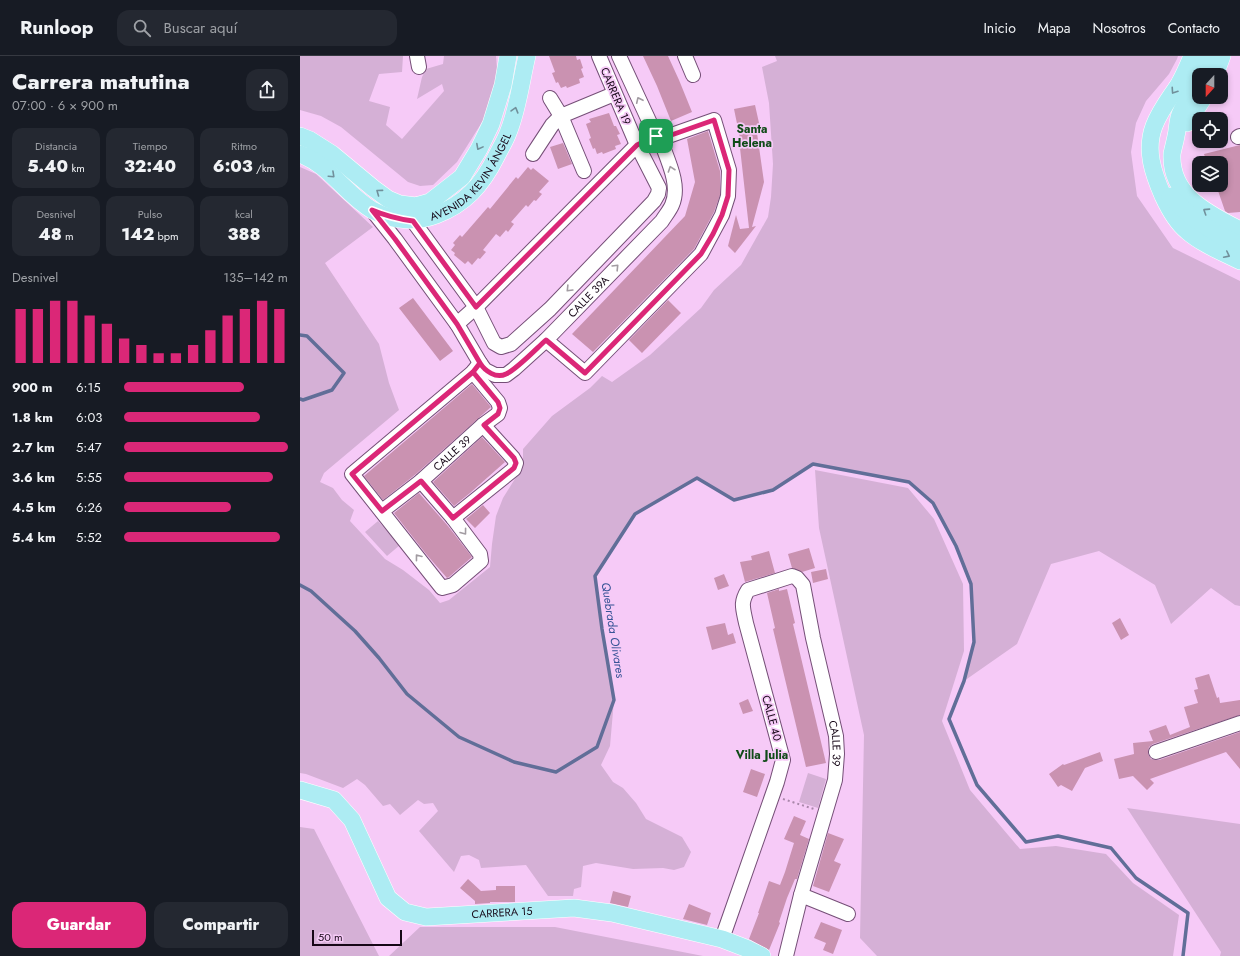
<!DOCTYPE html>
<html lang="es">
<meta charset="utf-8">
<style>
body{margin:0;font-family:Jost,sans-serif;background:#242831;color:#f1f3f6;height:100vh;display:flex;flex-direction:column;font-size:15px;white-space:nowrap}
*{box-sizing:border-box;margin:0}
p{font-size:13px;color:#9ea1a6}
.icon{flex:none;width:22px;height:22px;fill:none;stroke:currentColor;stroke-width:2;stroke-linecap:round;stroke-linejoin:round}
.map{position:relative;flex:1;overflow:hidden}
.drawer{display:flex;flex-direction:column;background:#171b24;width:300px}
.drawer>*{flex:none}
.needle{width:26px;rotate:201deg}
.fabs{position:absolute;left:892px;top:12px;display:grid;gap:8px}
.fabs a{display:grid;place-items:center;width:36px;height:36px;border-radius:8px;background:#171b24;box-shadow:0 2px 6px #0003;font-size:20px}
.scale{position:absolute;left:12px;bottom:10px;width:90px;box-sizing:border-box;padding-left:4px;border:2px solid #160717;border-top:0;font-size:11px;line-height:14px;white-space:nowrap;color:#160717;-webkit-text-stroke:3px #f6caf7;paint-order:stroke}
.pin{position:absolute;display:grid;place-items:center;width:34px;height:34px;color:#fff;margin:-17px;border-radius:8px;box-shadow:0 2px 6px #0006}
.round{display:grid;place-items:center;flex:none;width:42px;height:42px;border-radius:12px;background:#242831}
.overview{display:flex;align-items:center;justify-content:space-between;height:68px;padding:0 12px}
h1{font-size:22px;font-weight:800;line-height:30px}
.figures{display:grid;grid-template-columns:repeat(3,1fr);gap:6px;height:68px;padding:4px 12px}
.figures div{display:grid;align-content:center;border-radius:10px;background:#242831;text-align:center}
.figures b{font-size:17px;font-weight:800}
.figures small{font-size:11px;font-weight:400}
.figures p{font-size:11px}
.chart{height:112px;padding:8px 12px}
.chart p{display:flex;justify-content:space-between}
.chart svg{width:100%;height:72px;margin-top:4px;stroke:#db2777;stroke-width:6}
.button{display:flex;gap:8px;margin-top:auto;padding:8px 12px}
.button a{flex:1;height:46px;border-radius:12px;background:#db2777;color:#fff;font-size:16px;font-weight:800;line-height:46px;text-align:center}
.button a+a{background:#242831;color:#f1f3f6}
ul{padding:0 12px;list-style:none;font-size:13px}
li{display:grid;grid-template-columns:64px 48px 1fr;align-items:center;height:30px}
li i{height:10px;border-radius:5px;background:#db2777}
header{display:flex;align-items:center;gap:24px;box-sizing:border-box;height:56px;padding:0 20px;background:#171b24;border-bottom:1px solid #363941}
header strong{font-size:19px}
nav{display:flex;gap:22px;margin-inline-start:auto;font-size:14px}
.search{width:280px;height:36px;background:#242831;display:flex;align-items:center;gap:10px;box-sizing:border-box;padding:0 14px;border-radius:12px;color:#9ea1a6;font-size:15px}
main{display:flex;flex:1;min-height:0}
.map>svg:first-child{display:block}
.green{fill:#d5b0d6}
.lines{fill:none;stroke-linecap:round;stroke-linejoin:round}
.stream{stroke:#616e98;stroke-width:3.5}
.building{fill:#ca92b1}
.minor-casing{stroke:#754f77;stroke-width:16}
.major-casing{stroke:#fff;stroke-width:18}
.path{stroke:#a987aa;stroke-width:2;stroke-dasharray:2 3;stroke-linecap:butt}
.minor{stroke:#fff;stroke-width:14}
.major{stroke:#adecf3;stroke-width:17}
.oneway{stroke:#71909b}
.oneway2{stroke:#a29ca2}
.route-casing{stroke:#fff;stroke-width:8}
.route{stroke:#db2777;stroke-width:5}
.labels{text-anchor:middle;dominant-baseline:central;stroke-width:3.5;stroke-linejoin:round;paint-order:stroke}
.street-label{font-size:11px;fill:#160717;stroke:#f6caf7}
.neighbourhood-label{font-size:12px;font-weight:bold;fill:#104b18;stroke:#f6caf7}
.water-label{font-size:12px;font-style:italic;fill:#385497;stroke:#f6caf7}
</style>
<header>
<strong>Runloop</strong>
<div class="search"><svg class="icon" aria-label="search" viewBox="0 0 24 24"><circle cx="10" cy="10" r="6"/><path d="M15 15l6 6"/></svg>Buscar aquí</div>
<nav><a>Inicio</a><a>Mapa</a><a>Nosotros</a><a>Contacto</a></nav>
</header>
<main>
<section class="drawer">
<div class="overview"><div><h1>Carrera matutina</h1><p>07:00 · 6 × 900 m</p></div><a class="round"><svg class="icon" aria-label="share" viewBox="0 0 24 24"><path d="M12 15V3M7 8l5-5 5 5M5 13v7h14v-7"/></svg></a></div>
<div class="figures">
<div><p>Distancia</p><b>5.40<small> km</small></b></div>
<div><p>Tiempo</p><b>32:40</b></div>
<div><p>Ritmo</p><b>6:03<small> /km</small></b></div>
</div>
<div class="figures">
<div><p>Desnivel</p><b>48<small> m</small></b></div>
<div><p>Pulso</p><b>142<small> bpm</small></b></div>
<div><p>kcal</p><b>388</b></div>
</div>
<div class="chart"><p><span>Desnivel</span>135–142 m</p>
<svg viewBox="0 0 160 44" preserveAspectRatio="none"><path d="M5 44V11M15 44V11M25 44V6M35 44V6M45 44V15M55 44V20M65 44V29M75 44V33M85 44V38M95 44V38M105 44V33M115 44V24M125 44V15M135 44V11M145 44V6M155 44V11"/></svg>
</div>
<ul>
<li><b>900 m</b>6:15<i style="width:73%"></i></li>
<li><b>1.8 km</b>6:03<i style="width:83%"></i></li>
<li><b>2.7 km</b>5:47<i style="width:100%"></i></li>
<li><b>3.6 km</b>5:55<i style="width:91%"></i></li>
<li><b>4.5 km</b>6:26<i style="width:65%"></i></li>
<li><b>5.4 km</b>5:52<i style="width:95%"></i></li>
</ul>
<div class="button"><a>Guardar</a><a>Compartir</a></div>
</section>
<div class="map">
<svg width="940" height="900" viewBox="0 0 940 900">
<rect width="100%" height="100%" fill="#f6caf7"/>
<!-- green -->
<path class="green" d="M0 0H103L102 16 79 18 69 45 90 51 86 69 102 83 144 35 142 28 117 43 122 21 126 13 143 8 144 0H196L198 25 184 63 157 106 133 129 120 130 108 126 41 71 21 60 0 54Z
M475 0H878L877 3 869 18 846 45 836 67 831 96 837 140 873 192 940 225V550L935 549 911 532 871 568 855 529 799 495 751 508 717 588 664 625 674 586 671 528 656 490 633 447 609 426 513 408 473 434 434 444 397 423 335 458 295 520 302 573 314 644 310 690 301 709 313 726 323 732 336 747 346 763 382 781 391 796 384 811 374 814 363 812 333 813 296 807 283 810 281 831 274 833 273 840H248L226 809 181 812 179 804 169 799 161 800 154 816 119 775 138 755 133 747 124 748 118 744 100 759 90 748 83 750 65 729 57 723 43 732 6 718 0 717V111L16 118 73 171 25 207 79 288 89 327 99 354 24 417 20 426 33 432 42 444 54 454 50 465 85 503 103 514 129 534 140 547 149 544 190 511 192 488 196 460 203 442 223 410V393L252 360 290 332 302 320 312 326 350 299 401 252 414 234 441 209 468 161 471 141 473 108 469 47 462 11 477 5Z
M515 414 608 432 634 463 663 528 664 595 642 665 670 734 720 793 756 790 806 798 833 827 879 859 873 900H577L560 882 564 679 519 472Z
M78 465 100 489 87 500 65 476Z
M508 717 526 723 518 752 499 746Z
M827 752 940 768V900H920L921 896Z
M0 771 14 773 79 900H0Z
M120 871H255L403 900H89Z"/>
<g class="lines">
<!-- stream -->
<path class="stream" d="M0 279 7 280 44 317 32 334 3 344 0 343
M0 529 11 535 55 575 79 602 107 638 159 681 214 706 256 716 297 691 314 644 302 573 295 520 335 458 397 422 434 444 473 434 513 408 609 426 633 447 656 490 671 528 674 586 664 625 649 663 677 729 726 786 758 780 811 792 836 822 888 857 883 900"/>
</g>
<!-- building -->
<path class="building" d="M249 0H276L277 4 280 3 283 12 281 13 284 21 279 23 280 27 267 32 266 30 261 32 258 26 256 27 252 17 255 16Z
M343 0H368L379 24 392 56 371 65 357 30Z
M455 49 461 76 457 77 464 126 452 171 456 170 435 197 428 190 436 159 440 173 449 172 440 92H442L434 53Z
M309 57 314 70H316L320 78 317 79 321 88 315 90 316 93 303 98 302 96 297 98 295 92 293 93 289 83 291 82 286 68 291 66 289 63Z
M408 75 420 115V139L414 156 394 193 293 296 272 278 385 160 395 126 387 83Z
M263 87 272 108 258 113 250 91Z
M940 89V156L928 157 925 155 916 129H921V107H907L904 98Z
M228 111 231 114 233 112 249 125 239 136 242 138 236 145 234 144 228 151 226 149 211 166 214 168 208 176 206 174 200 181 196 178 183 194 186 196 180 203 178 202 172 209 168 205 165 208 154 199 155 197 151 194 155 189 153 187 160 179 162 181 188 151 190 153 216 121 218 123Z
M113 242 153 295 140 305 99 252Z
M368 244 381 257 342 297 329 284Z
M172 328 191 351 116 418 83 444 64 420Z
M182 381 205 406 170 437 154 450 133 426Z
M119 437 148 470 172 501 149 521 147 522 126 498 94 457Z
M183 449 190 457 175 472 166 463Z
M509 492 515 512 502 516 492 512 488 498Z
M469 495 475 517 445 526 440 506 452 504 451 500Z
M526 513 528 523 513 527 511 516Z
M424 518 429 530 418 534 414 522Z
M479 533V535L487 533 495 567 493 568 526 707 506 711 473 573 475 572 467 537Z
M820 562 829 579 821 584 812 567Z
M425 567 428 579 433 577 436 587 412 594 406 571Z
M909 618 917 642 919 641 920 647 940 644V659L853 688 849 691 848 695V698L851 703 855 704H859L940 676V713L926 696 850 723 854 727 847 734 833 720 819 723 814 703 834 698 833 687 853 685 849 675 866 669 870 679 890 671 884 651 898 647 894 634 898 633 895 622Z
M448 643 453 655 443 658 439 647Z
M800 696 803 705 785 712 772 735 761 729 758 731 749 718 763 708 764 709Z
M451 713 465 718 457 741 443 736Z
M494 760 506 765 500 779 509 783 497 823H495L487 842 479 866 480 867 469 894 449 883 459 857H458L469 825 480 829 485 816 494 787 484 783Z
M528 777 544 783 534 805 541 808 529 836 513 830Z
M168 823 181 835 196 834V830H215V846H190V847L175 848V845L160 832Z
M313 835 331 840 328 851 310 847Z
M389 848 411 857 407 869 383 863Z
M521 866 542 874 533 898 523 894 526 887 514 882Z"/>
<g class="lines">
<!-- minor casing -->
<g class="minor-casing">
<g id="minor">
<path d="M117 0 119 11"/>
<path d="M385 0 393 19"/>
<path d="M250 42 261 60 284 115"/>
<path d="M938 81 940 80"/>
<path d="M233 98 252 69 261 60 314 38"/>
<path id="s1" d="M72 154 95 183 157 268 180 307 185 314 195 319H206L214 313 246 284 362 165C365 160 370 154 372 149 381 129 367 103 360 83L356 80 319 0"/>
<path d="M113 165 176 251 194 287 201 291 211 288 250 253 354 145 358 138 359 132 337 89 299 0"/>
<path d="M157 268 176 251 337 89 345 85"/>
<path d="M246 284 285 317 401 198 422 159 428 140 429 114 414 64 360 83"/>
<path d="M121 425 153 462 180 498 181 505 153 529 142 532 52 418 173 316 180 307"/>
<path id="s2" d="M82 455 121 425 183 369 198 358 200 352 198 346 173 316"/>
<path d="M153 462 214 413 216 407 213 402 183 369"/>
<path d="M856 696 940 667"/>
<path d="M501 839 548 858"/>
<path id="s3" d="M422 883 477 726 483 704 446 567C443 552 440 547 448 534L492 520 497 522 503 529 513 582 536 680 537 698 535 724 501 839 486 900"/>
</g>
</g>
<!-- major casing -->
<g class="major-casing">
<g id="major">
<path d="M892 0C888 10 884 19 879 28 870 42 860 54 854 70 845 94 853 117 863 140 869 153 876 166 887 175 902 188 922 196 940 205"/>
<path d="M901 19 907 6 908 0"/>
<path d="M915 19 922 0"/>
<path d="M899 24C894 35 886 45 881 56 877 64 878 72 876 80 875 86 873 92 872 98 870 140 909 158 940 174"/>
<path d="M887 67 904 41"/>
<path d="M0 80 10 84 32 98 73 132 88 143 100 148 116 150 130 146 162 121 179 93 191 68 203 29 208 0"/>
<path id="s4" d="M0 98C30 109 45 138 72 154 92 165 115 167 136 159 165 148 182 129 196 101 200 93 205 85 208 77 218 53 221 25 227 0"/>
<path d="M870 140 893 162 919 179 940 189"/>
<path id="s5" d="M0 734 34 744 52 764 88 842 105 856 126 861 274 852 312 857 422 883 448 893 462 900"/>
</g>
</g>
<!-- path -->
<path class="path" d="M483 743 514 753"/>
<!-- minor -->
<use href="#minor" class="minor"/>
<!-- major -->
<use href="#major" class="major"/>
</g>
<!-- one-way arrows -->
<defs><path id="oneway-chevron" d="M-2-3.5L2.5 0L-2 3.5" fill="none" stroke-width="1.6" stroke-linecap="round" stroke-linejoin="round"/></defs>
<g class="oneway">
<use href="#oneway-chevron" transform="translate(874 35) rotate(124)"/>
<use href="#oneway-chevron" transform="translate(215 54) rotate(-74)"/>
<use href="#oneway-chevron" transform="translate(179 91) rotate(118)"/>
<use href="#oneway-chevron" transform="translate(32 119) rotate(43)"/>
<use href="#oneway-chevron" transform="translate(79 136) rotate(-144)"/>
<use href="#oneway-chevron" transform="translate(906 155) rotate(-147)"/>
<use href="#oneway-chevron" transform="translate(927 199) rotate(27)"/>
</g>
<g class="oneway2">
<use href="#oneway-chevron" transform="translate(339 44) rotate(-115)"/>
<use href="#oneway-chevron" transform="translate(371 113) rotate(-109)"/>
<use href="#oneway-chevron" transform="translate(316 211) rotate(-46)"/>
<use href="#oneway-chevron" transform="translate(269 233) rotate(134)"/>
<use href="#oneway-chevron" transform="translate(164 476) rotate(53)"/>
<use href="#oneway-chevron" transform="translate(118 501) rotate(-128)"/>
</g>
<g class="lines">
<!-- route casing -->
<g class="route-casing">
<path id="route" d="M356 80 337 89 176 251 113 165C98 163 86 160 72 154L95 183 157 268 180 307 173 316 198 346 200 352 198 358 184 369 214 402 216 407 214 412 153 462 121 425 82 455 52 418 173 316 180 307C185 315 196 323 206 318 216 314 237 292 246 284L285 317 401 198 413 178 422 159 428 140 429 114 414 64 360 83 356 80"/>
</g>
<!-- route -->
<use href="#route" class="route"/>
</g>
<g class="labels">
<!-- street labels -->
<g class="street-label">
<text transform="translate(316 40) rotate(67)">CARRERA 19</text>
<text stroke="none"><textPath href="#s4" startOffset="211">AVENIDA KEVIN ÁNGEL</textPath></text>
<text stroke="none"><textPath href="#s1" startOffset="332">CALLE 39A</textPath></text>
<text stroke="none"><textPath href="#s2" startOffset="91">CALLE 39</textPath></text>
<text transform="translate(472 662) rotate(75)">CALLE 40</text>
<text stroke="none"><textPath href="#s3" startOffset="588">CALLE 39</textPath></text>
<text stroke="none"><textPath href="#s5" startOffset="268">CARRERA 15</textPath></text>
</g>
<!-- neighbourhood labels -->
<g class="neighbourhood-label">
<text x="452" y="73">Santa<tspan x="452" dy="14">Helena</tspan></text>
<text x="462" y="699">Villa Julia</text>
</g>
<!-- water labels -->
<g class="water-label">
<text transform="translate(313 574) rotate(81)">Quebrada Olivares</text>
</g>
</g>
</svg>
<div class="fabs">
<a><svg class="needle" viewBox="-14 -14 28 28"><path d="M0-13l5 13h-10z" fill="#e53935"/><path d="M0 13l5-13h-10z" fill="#9ea1a6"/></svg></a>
<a><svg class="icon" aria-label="locate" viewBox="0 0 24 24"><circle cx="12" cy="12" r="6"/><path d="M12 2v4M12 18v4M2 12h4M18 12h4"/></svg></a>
<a><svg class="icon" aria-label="layers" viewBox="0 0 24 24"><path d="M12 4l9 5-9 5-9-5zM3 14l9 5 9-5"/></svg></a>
</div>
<div class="scale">50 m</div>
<div class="pin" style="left:356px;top:80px;background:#1e9e55"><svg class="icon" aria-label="arrive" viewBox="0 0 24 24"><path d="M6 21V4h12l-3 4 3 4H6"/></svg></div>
</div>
</main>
